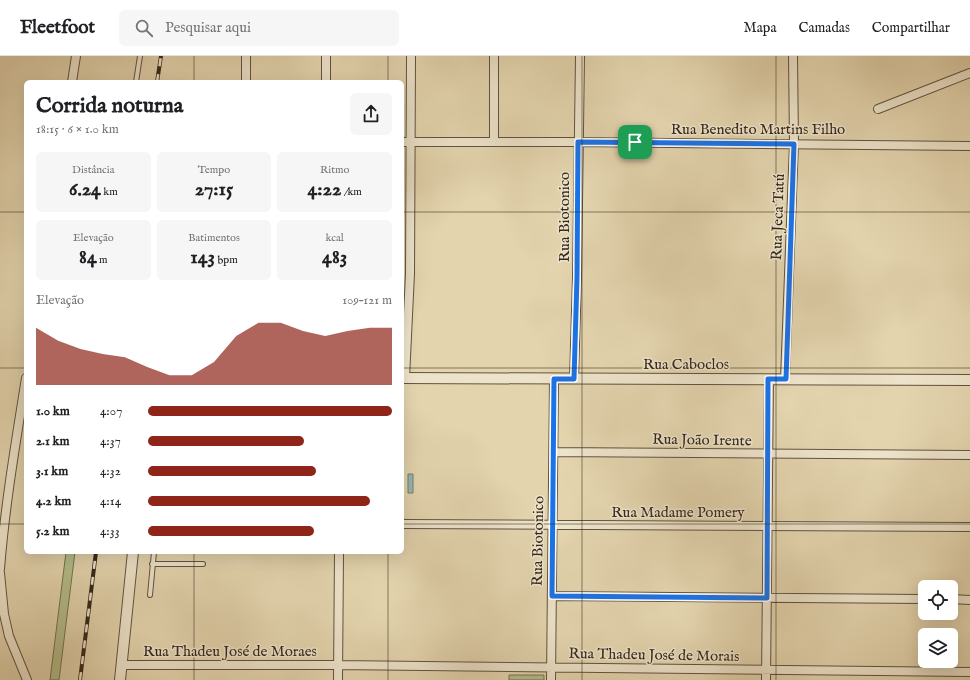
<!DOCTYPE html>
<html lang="pt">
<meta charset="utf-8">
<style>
body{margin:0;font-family:"IM FELL English",serif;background:#f6f6f6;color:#202124;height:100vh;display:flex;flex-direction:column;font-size:15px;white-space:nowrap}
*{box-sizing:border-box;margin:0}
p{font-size:13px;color:#757577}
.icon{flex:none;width:22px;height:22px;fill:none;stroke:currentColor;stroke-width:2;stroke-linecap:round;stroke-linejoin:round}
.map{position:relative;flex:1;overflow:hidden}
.panel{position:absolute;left:24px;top:24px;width:380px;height:474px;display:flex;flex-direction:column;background:#fff;border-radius:6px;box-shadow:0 4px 16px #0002}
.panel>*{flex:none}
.tools{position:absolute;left:918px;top:524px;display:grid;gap:8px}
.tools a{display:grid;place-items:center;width:40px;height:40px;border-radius:6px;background:#fff;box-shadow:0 4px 16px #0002;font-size:20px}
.pin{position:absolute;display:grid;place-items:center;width:34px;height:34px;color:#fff;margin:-17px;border-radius:8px;box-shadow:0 2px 6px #0006}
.round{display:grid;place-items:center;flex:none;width:42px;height:42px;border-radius:6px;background:#f6f6f6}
.summary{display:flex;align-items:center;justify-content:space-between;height:68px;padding:0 12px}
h1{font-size:22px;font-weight:700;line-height:30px}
.stats{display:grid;grid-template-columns:repeat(3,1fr);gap:6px;height:68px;padding:4px 12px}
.stats div{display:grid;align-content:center;border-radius:6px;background:#f6f6f6;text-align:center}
.stats b{font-size:20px;font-weight:700}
.stats small{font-size:11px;font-weight:400}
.stats p{font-size:11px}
.chart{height:112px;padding:8px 12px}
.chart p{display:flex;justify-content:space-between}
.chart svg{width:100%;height:72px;margin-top:4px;fill:#8f2418;opacity:.7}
ul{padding:0 12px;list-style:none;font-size:13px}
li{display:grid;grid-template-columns:64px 48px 1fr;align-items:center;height:30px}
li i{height:10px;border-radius:5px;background:#8f2418}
header{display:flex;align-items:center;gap:24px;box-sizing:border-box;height:56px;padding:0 20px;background:#fff;border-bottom:1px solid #e0e0e0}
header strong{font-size:19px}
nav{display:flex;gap:22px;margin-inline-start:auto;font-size:14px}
.search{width:280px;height:36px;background:#f6f6f6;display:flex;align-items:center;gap:10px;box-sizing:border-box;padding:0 14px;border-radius:6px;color:#757577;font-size:15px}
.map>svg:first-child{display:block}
.green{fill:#b4bd8a;stroke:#747253}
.water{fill:#96b7b1;stroke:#6f7e75}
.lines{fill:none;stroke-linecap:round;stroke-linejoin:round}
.service-casing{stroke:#605340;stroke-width:6}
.minor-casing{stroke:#605340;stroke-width:10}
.tertiary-casing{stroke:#605340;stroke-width:12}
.service{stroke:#ede3ca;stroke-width:4}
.minor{stroke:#ede3ca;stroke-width:8}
.tertiary{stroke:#ede3ca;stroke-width:10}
.rail-casing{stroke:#34281c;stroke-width:4}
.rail{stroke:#ede3ca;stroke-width:2.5;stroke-dasharray:8;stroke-linecap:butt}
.route-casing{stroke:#fff;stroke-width:8}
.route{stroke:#1a73e8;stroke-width:5}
.grid{fill:none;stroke:#34281c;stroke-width:1;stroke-opacity:0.55}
.labels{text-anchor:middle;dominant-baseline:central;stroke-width:3;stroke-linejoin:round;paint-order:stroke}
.street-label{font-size:15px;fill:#34281c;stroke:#ede3ca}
</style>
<header>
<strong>Fleetfoot</strong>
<div class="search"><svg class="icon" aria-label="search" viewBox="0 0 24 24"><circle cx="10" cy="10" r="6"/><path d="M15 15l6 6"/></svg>Pesquisar aqui</div>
<nav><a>Mapa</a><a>Camadas</a><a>Compartilhar</a></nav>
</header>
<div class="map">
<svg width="970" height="624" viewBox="0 0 970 624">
<rect width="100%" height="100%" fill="#e3d4ae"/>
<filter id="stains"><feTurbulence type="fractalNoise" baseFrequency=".005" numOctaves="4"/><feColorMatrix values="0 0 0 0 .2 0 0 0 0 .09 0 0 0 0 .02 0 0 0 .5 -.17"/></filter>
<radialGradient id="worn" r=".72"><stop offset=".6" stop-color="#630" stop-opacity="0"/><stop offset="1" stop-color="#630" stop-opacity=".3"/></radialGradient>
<!-- green -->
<path class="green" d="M66 496H75L59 624H50Z
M509 619H544V624H509Z"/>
<!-- water -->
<path class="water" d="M408 418H413V437H408Z"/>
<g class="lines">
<!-- service casing -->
<g class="service-casing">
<path id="service" d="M136 26 140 0
M152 508H203
M150 539 154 496"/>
</g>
<!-- minor casing -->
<g class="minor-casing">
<path id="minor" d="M326 0V26
M72 26 76 0
M246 26V0
M878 53 970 17
M402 86H578L970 90
M494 86V0
M405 322 410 217 411 0
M574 323 577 221 580 0
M785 323 794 87 793 0
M554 396 970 399
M402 468 970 471
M0 513C5 449 16 385 26 322
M0 517 4 558 9 580 27 624
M552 540 925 543
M951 543 970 544
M122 609H338L970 616
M338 624 339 496
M551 624 554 323
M766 624 769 323"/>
</g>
<!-- tertiary casing -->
<g class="tertiary-casing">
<path id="tertiary" d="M402 322 970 324
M120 624 133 496"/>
</g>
<!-- service -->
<use href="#service" class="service"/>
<!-- minor -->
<use href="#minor" class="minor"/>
<!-- tertiary -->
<use href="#tertiary" class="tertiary"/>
<!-- rail casing -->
<g class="rail-casing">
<path id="rail" d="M157 26 161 0
M80 624 96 496"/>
</g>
<!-- rail -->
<use href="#rail" class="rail"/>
</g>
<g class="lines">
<!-- route casing -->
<g class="route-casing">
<path id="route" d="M578 86 794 88 786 323H768L767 542 552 540 554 323H574L577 221Z"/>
</g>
<!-- route -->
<use href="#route" class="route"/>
</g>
<!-- grid -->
<path class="grid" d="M194 0V26M388 0V26M582 0V624M776 0V624M0 156H26M402 156H970M0 312H26M402 312H970M0 468H26M402 468H970M194 496V624M388 496V624"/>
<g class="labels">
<!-- street labels -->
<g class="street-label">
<text x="758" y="73">Rua Benedito Martins Filho</text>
<text transform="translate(564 161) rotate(-90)">Rua Biotonico</text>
<text transform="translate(778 161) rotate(-88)">Rua Jeca Tatú</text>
<text x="686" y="308">Rua Caboclos</text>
<text transform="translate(702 384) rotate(1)">Rua João Irente</text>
<text x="678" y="456">Rua Madame Pomery</text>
<text transform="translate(538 485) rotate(-89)">Rua Biotonico</text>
<text x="230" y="595">Rua Thadeu José de Moraes</text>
<text transform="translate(654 599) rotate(1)">Rua Thadeu José de Morais</text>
</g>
</g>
<rect width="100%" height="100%" filter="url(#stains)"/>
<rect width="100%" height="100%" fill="url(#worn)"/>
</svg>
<div class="tools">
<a><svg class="icon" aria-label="locate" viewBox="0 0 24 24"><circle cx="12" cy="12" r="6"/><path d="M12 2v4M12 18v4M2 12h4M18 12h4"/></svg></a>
<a><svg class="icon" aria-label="layers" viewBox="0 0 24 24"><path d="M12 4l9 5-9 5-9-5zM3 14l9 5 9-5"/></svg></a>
</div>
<div class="pin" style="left:635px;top:86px;background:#1e9e55"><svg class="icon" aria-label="arrive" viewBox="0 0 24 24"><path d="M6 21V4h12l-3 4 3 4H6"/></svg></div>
<section class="panel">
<div class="summary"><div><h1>Corrida noturna</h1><p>18:15 · 6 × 1.0 km</p></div><a class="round"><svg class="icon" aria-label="share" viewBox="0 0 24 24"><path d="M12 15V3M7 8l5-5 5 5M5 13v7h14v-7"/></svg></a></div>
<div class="stats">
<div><p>Distância</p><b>6.24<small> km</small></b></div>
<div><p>Tempo</p><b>27:15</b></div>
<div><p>Ritmo</p><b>4:22<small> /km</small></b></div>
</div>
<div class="stats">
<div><p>Elevação</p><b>84<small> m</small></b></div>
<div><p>Batimentos</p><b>143<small> bpm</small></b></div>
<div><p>kcal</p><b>483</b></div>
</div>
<div class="chart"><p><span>Elevação</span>109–121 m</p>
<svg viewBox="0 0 160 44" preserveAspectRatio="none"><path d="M0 44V9L10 17L20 22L30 25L40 27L50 33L60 38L70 38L80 30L90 14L100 6L110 6L120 11L130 14L140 11L150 9L160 9V44z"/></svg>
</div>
<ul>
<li><b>1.0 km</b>4:07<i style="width:100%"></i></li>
<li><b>2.1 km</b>4:37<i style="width:64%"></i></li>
<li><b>3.1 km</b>4:32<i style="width:69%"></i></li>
<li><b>4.2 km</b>4:14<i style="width:91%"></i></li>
<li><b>5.2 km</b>4:33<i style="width:68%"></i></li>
</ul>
</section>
</div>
